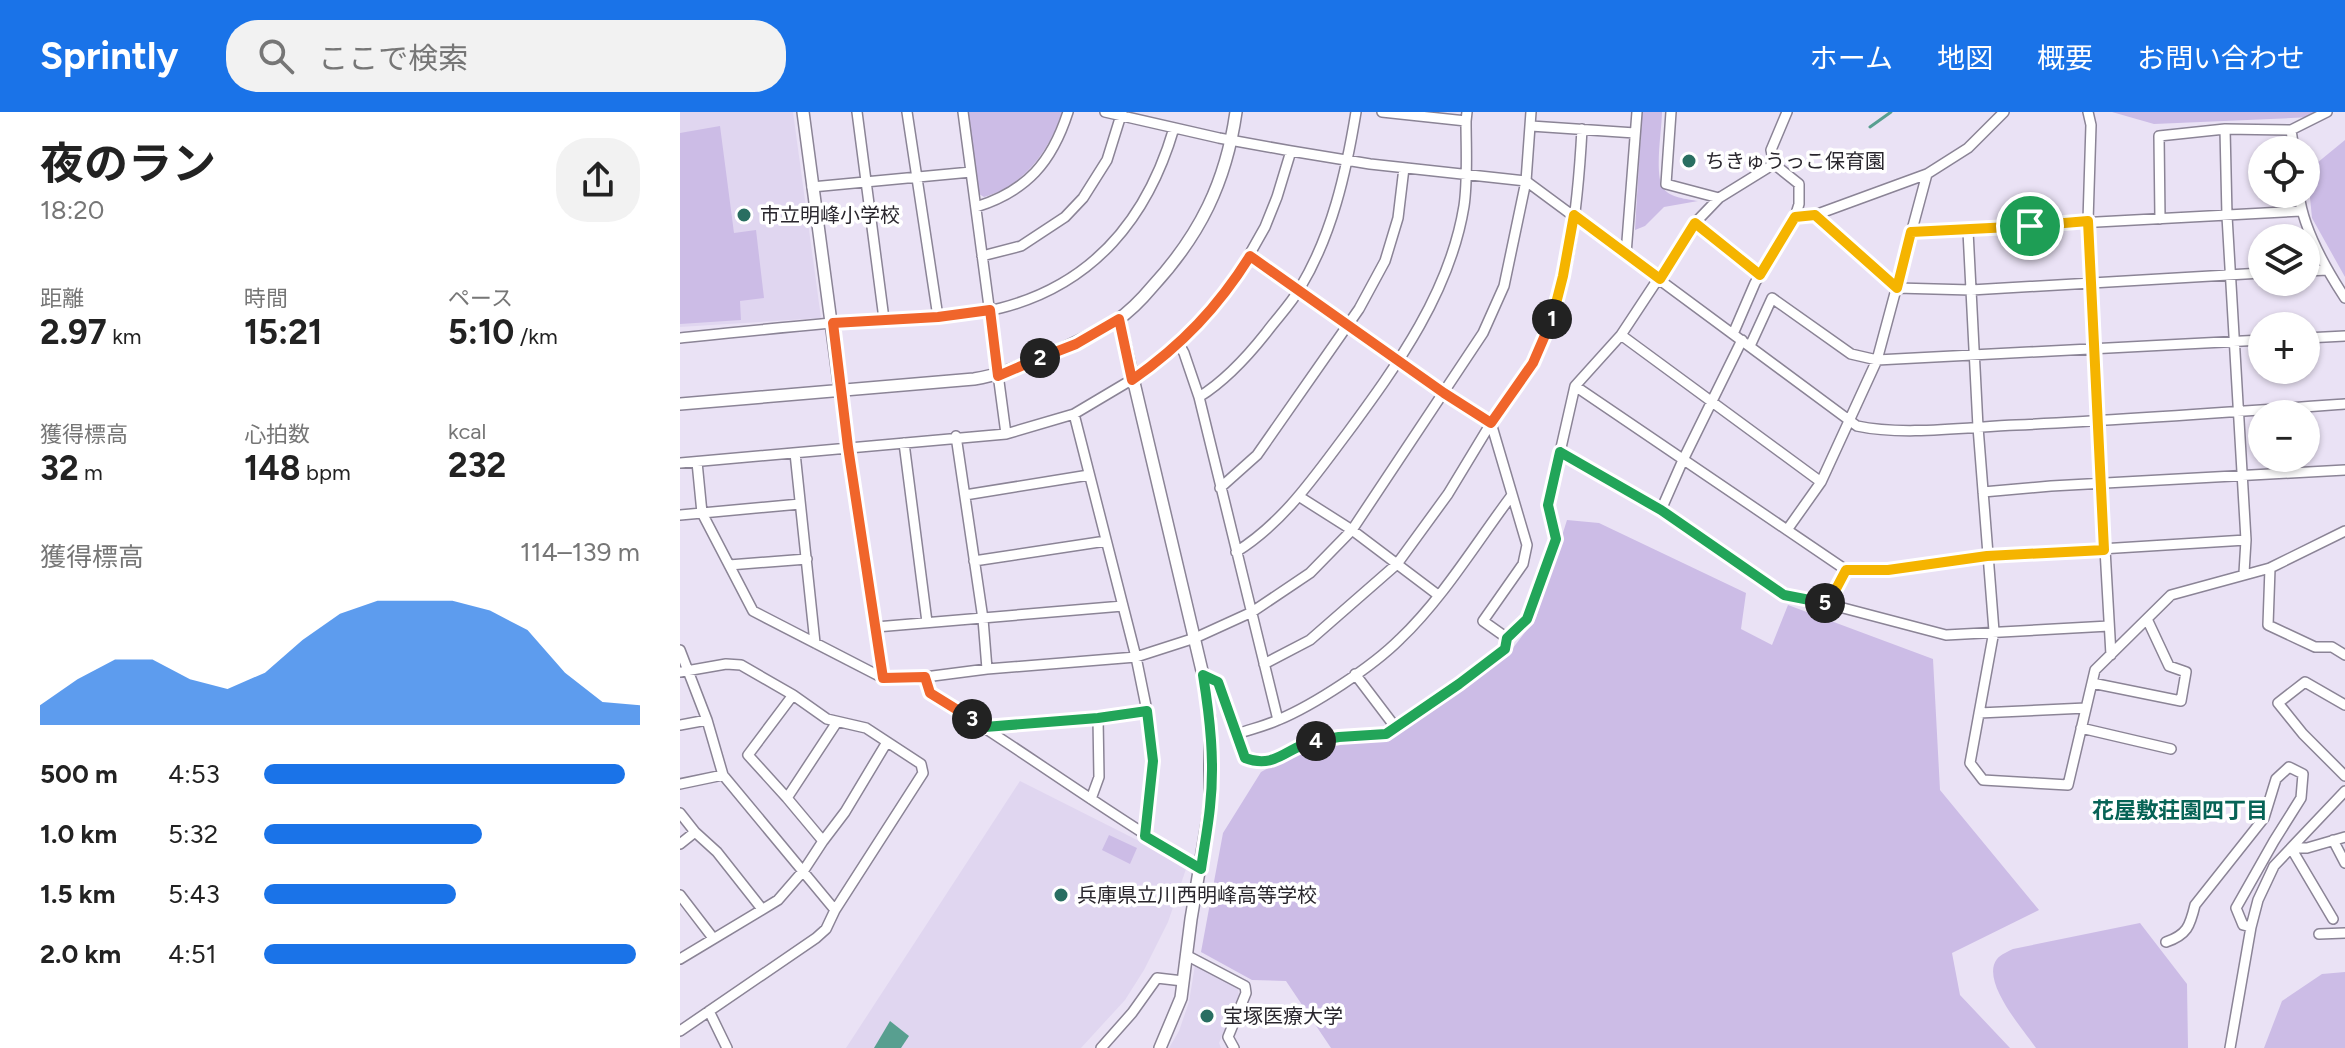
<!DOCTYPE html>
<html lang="ja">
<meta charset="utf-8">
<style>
body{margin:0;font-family:Figtree,"Noto Sans JP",sans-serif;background:#f2f2f2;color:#222;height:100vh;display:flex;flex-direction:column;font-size:30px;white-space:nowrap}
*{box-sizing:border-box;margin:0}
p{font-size:26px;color:#767676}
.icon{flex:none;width:44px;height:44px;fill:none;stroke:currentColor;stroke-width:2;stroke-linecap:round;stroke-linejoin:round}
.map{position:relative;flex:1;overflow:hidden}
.panel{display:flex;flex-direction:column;background:#fff;width:680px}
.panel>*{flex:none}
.fabs{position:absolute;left:1568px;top:24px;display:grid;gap:16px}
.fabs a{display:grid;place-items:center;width:72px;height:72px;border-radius:50%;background:#fff;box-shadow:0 2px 6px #0004;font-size:40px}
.pin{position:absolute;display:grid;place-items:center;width:68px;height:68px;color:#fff;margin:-34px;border:4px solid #fff;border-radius:50%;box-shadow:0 2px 8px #0007}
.km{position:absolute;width:40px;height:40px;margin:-20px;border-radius:50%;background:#222;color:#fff;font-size:22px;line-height:40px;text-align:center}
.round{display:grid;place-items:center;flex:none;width:84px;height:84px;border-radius:32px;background:#f2f2f2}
.headline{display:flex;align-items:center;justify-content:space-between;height:136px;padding:0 40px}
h1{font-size:44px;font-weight:700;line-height:60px}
.stats{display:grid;grid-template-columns:repeat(3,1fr);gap:12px;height:136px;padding:8px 40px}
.stats div{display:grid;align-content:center}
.stats b{font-size:34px;font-weight:700}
.stats small{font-size:22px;font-weight:400}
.stats p{font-size:22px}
.chart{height:224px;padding:16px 40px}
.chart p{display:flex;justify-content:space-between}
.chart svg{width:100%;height:144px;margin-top:8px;fill:#1a73e8;opacity:.7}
ul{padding:0 40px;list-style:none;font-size:26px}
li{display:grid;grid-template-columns:128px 96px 1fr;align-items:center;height:60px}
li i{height:20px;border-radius:10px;background:#1a73e8}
header{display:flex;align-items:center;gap:48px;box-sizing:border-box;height:112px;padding:0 40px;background:#1a73e8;color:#fff}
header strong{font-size:38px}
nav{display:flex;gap:44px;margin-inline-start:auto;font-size:28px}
.search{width:560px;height:72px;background:#f2f2f2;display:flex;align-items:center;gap:20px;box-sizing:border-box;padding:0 28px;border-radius:32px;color:#767676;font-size:30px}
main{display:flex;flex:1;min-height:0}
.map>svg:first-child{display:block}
.built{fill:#e0d6f0}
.green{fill:#ccbce6}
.water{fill:#589f90}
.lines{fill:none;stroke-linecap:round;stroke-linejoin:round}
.stream{stroke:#589f90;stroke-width:3}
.minor-casing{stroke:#8b8496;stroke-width:12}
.tertiary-casing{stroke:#8b8496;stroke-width:14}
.minor{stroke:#fff;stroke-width:9}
.tertiary{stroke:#fff;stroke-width:11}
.split-1-casing{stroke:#fff;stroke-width:16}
.split-2-casing{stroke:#fff;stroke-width:16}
.split-3-casing{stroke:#fff;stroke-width:16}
.split-4-casing{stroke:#fff;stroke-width:16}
.split-5-casing{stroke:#fff;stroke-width:16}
.split-6-casing{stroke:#fff;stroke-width:16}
.split-1{stroke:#f5b400;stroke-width:10}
.split-2{stroke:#f0652b;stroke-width:10}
.split-3{stroke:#f0652b;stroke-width:10}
.split-4{stroke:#22a559;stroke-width:10}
.split-5{stroke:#22a559;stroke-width:10}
.split-6{stroke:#f5b400;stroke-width:10}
.poi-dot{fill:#296e61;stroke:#fff;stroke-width:3}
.labels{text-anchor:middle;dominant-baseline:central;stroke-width:7;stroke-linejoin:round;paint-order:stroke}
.poi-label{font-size:20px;fill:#29262d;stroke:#fff;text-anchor:start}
.neighbourhood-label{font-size:22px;font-weight:bold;fill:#076356;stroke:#fff}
</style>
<header>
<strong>Sprintly</strong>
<div class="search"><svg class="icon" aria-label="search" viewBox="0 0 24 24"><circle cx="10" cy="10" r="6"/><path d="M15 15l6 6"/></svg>ここで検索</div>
<nav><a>ホーム</a><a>地図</a><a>概要</a><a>お問い合わせ</a></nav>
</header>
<main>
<section class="panel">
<div class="headline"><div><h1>夜のラン</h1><p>18:20</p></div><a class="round"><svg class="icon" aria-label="share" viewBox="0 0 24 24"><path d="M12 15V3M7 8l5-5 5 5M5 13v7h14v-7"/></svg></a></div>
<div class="stats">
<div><p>距離</p><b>2.97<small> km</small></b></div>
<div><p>時間</p><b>15:21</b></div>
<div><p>ペース</p><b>5:10<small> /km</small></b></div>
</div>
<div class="stats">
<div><p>獲得標高</p><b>32<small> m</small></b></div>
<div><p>心拍数</p><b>148<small> bpm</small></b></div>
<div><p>kcal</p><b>232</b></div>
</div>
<div class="chart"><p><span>獲得標高</span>114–139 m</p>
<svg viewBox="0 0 160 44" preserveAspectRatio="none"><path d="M0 44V38L10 30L20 24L30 24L40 30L50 33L60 28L70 18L80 10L90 6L100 6L110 6L120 9L130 15L140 28L150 37L160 38V44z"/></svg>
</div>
<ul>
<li><b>500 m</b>4:53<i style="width:96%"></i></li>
<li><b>1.0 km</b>5:32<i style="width:58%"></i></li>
<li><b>1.5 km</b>5:43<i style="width:51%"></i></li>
<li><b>2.0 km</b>4:51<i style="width:99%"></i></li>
</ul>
</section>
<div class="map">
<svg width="1665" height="936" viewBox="0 0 1665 936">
<rect width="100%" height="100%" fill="#eae2f5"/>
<!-- built -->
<path class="built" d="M0 0H113L141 206 0 215Z
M340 669 461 730 506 757 488 810 464 858 445 888 401 936H166Z
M515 853 555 873 558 877 559 883 539 931 541 936H489L499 919 509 890Z"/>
<!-- green -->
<path class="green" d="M288 0H382C370 38 344 74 304 85L299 82Z
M962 0H982C982 17 974 62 983 76 990 86 1007 87 1018 89L984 95 965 114 955 118Z
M1432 0H1637L1631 5 1611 6 1474 12Z
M40 14 54 121 76 118 84 186 60 189 61 208 0 212V21Z
M1665 28V165L1632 106 1628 65 1637 51Z
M887 408 919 411 1066 481 1061 517 1092 533 1108 493 1253 547 1260 678 1359 798 1272 841 1280 883 1330 936H651L606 869 572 868 521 840 543 721 581 660 627 635 711 627 829 541 856 506Z
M429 723 457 736 450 752 422 738Z
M1460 811 1507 872 1508 936H1356C1343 917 1300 869 1317 847 1320 843 1329 839 1333 837Z
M1665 860V936H1584L1602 889 1642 862Z"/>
<!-- water -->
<path class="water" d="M210 909 229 924 221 936H194Z"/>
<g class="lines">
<!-- stream -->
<path class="stream" d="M1190 15 1211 0"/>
<!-- minor casing -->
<g class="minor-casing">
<path id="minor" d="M177 0 204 207
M227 0 258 205
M283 0 326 322
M425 0 539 26 611 39 690 52 846 69 1177 314C1223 324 1288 315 1336 313 1446 308 1555 300 1665 292
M702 0 786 9 787 0
M991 0 986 72 1039 86 1094 52 1119 72V92L1115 105 1075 171 1053 222
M1408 0 1411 13 1408 109 1410 172 1431 543
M851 14 955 21
M1611 18 1647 0
M1094 52 1091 38 1107 0
M132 75 291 60
M1619 82C1623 116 1646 157 1665 186
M296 95C347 79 372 50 388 0
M1135 103 1217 176 1291 178 1582 161
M1115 105 1135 103 1247 62
M1480 107 1479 24 1545 17
M1015 111 1039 86
M1288 119 1298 315 1314 519 1290 651 1303 668 1388 673 1415 558 1491 483 1590 456 1588 513 1635 535H1652L1665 543
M1231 120 1621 99
M946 142 957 0
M302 144 341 134 385 105 403 86 427 48 442 0
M570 144 764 281 811 311 768 382 717 452 630 528 584 552
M1626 159 1648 158
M941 223 1141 370
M0 226C67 219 133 212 200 207 240 204 282 206 321 196 414 172 468 105 494 16
M1626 226 1665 224
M499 232 504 241 519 285 598 608
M1070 234 1092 186 1171 242 1197 248 1582 228
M895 274 1166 458H1208L1307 444 1566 428
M160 278 203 566
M519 285C545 269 567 245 586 221 597 206 611 192 620 176 652 123 666 61 676 0
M394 302 456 545 467 599 473 649 465 724
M276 324 303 507 307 557
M224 331 247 510
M880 340 981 398 1104 483 1148 492 1166 458
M115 341 135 531
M17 350 22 401 120 392
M0 351 326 322 394 302 463 261 512 220 528 203 559 161 585 115 597 85 611 39
M540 376 577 343 679 197 705 149 718 106 724 56
M1303 380 1371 374 1665 358
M285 383 409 363
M620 385 672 418 758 483
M981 398 1003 348 1062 228
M0 403 22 401 73 499 203 566 245 565 307 557 456 545 515 526 572 500 630 461 672 418 803 221 824 174 846 69 851 0
M1107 418 1141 370 1197 248 1247 62 1288 36 1324 0
M556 440C604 410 634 365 668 320 718 252 770 180 784 94 788 67 786 36 786 9
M294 449 426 429
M49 453 127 447
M1590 456 1665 419
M1564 461 1566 428 1547 104 1545 17 1611 18 1614 38
M1148 492 1266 523 1429 514
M196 515 443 494
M827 526 847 507 876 427 868 393 895 274 941 223 1015 111 1080 163
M0 538 27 608 43 663 155 798 243 661 241 652 186 616 147 607 113 583 61 553 46 552 0 560
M675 562 716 616
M523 563 538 570 565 646 576 650H590L628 630 659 625 706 622 779 572 825 537 827 526 803 509 843 452 847 433 811 311C825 291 842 271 853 250 889 184 898 92 902 17
M245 565 250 581C342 638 428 702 521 757
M1412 571 1501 589 1506 560 1489 554 1467 507
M113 583 68 643 107 686 157 610
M1665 593 1625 570 1598 591 1623 622 1665 664
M1299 601 1406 596
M0 613 27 608
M305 615 418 606 467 599
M1401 616 1491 637
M557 622C571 617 585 614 598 608 634 593 692 555 720 527 763 486 796 431 832 383
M0 672 43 663
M107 686 143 729
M411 687 419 665 418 606
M0 701 15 720 37 740 82 797
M1653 728 1665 751
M0 732 15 720
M0 783 33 826
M1653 807 1611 736H1627L1665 725
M1571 815 1578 788 1594 754 1665 679
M1639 822 1665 821
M1486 830C1507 823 1510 814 1515 793L1584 706 1596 667 1609 655 1623 662 1621 686 1594 729 1556 796 1563 813 1571 815 1550 936
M506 843 565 874 566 881 548 925 554 936
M0 847 98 788 124 758 143 729 165 700 207 630
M29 899 47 936
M0 919 136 826 146 817 155 798
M421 936 452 901 477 866 503 869"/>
</g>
<!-- tertiary casing -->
<g class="tertiary-casing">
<path id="tertiary" d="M123 0 160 278
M439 207 523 563 530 608V694L511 807 501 886 480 936
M0 292 294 267C319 263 341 254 364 245 389 234 413 223 436 209 449 200 462 187 472 175 520 123 546 70 556 0"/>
</g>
<!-- minor -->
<use href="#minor" class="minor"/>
<!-- tertiary -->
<use href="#tertiary" class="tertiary"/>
</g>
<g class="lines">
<!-- split-1 casing -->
<g class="split-1-casing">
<path id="split-1" d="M872 207 883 164 894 103 980 167 1015 111 1080 163 1115 105 1135 103 1217 176 1231 120 1350 114"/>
</g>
<!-- split-2 casing -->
<g class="split-2-casing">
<path id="split-2" d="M360 246 396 232 439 207 452 268C502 233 538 195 570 144L764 281 811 311 853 251 872 207"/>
</g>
<!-- split-3 casing -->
<g class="split-3-casing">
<path id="split-3" d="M292 607 250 581 245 565 203 566 168 335 153 211 258 205 310 198 318 264 360 246"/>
</g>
<!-- split-4 casing -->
<g class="split-4-casing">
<path id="split-4" d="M292 607 305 615 418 606 467 599 473 649 465 724 521 757C524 736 528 715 530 695 535 650 530 606 523 563L538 570 565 646C597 658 608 633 636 629"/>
</g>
<!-- split-5 casing -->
<g class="split-5-casing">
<path id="split-5" d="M636 629 659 625 706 622 779 572 825 537 827 526 847 507 876 427 868 393 880 340 981 398 1104 483 1145 491"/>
</g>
<!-- split-6 casing -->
<g class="split-6-casing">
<path id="split-6" d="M1145 491 1148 492 1166 458H1208L1307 444 1424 438 1408 109 1350 114"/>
</g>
<!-- split-1 -->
<use href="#split-1" class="split-1"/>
<!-- split-2 -->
<use href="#split-2" class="split-2"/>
<!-- split-3 -->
<use href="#split-3" class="split-3"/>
<!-- split-4 -->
<use href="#split-4" class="split-4"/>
<!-- split-5 -->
<use href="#split-5" class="split-5"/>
<!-- split-6 -->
<use href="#split-6" class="split-6"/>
</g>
<!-- markers -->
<g class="poi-dot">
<circle cx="1009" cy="49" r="8"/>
<circle cx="64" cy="103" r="8"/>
<circle cx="381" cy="783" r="8"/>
<circle cx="527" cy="904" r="8"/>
</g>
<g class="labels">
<!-- poi labels -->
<g class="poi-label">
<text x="1025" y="49">ちきゅうっこ保育園</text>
<text x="80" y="103">市立明峰小学校</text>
<text x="397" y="783">兵庫県立川西明峰高等学校</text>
<text x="543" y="904">宝塚医療大学</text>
</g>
<!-- neighbourhood labels -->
<g class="neighbourhood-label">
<text x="1500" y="698">花屋敷荘園四丁目</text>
</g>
</g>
</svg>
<div class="fabs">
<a><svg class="icon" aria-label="locate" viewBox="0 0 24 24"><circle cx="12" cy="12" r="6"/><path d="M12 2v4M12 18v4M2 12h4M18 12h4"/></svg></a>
<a><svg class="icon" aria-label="layers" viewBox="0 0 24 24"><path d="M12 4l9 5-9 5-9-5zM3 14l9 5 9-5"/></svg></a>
<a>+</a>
<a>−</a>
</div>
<div class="pin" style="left:1350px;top:114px;background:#1e9e55"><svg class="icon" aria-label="arrive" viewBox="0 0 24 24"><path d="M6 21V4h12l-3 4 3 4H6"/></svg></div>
<b class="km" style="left:872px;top:207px">1</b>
<b class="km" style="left:360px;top:246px">2</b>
<b class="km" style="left:292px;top:607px">3</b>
<b class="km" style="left:636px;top:629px">4</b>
<b class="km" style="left:1145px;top:491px">5</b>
</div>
</main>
